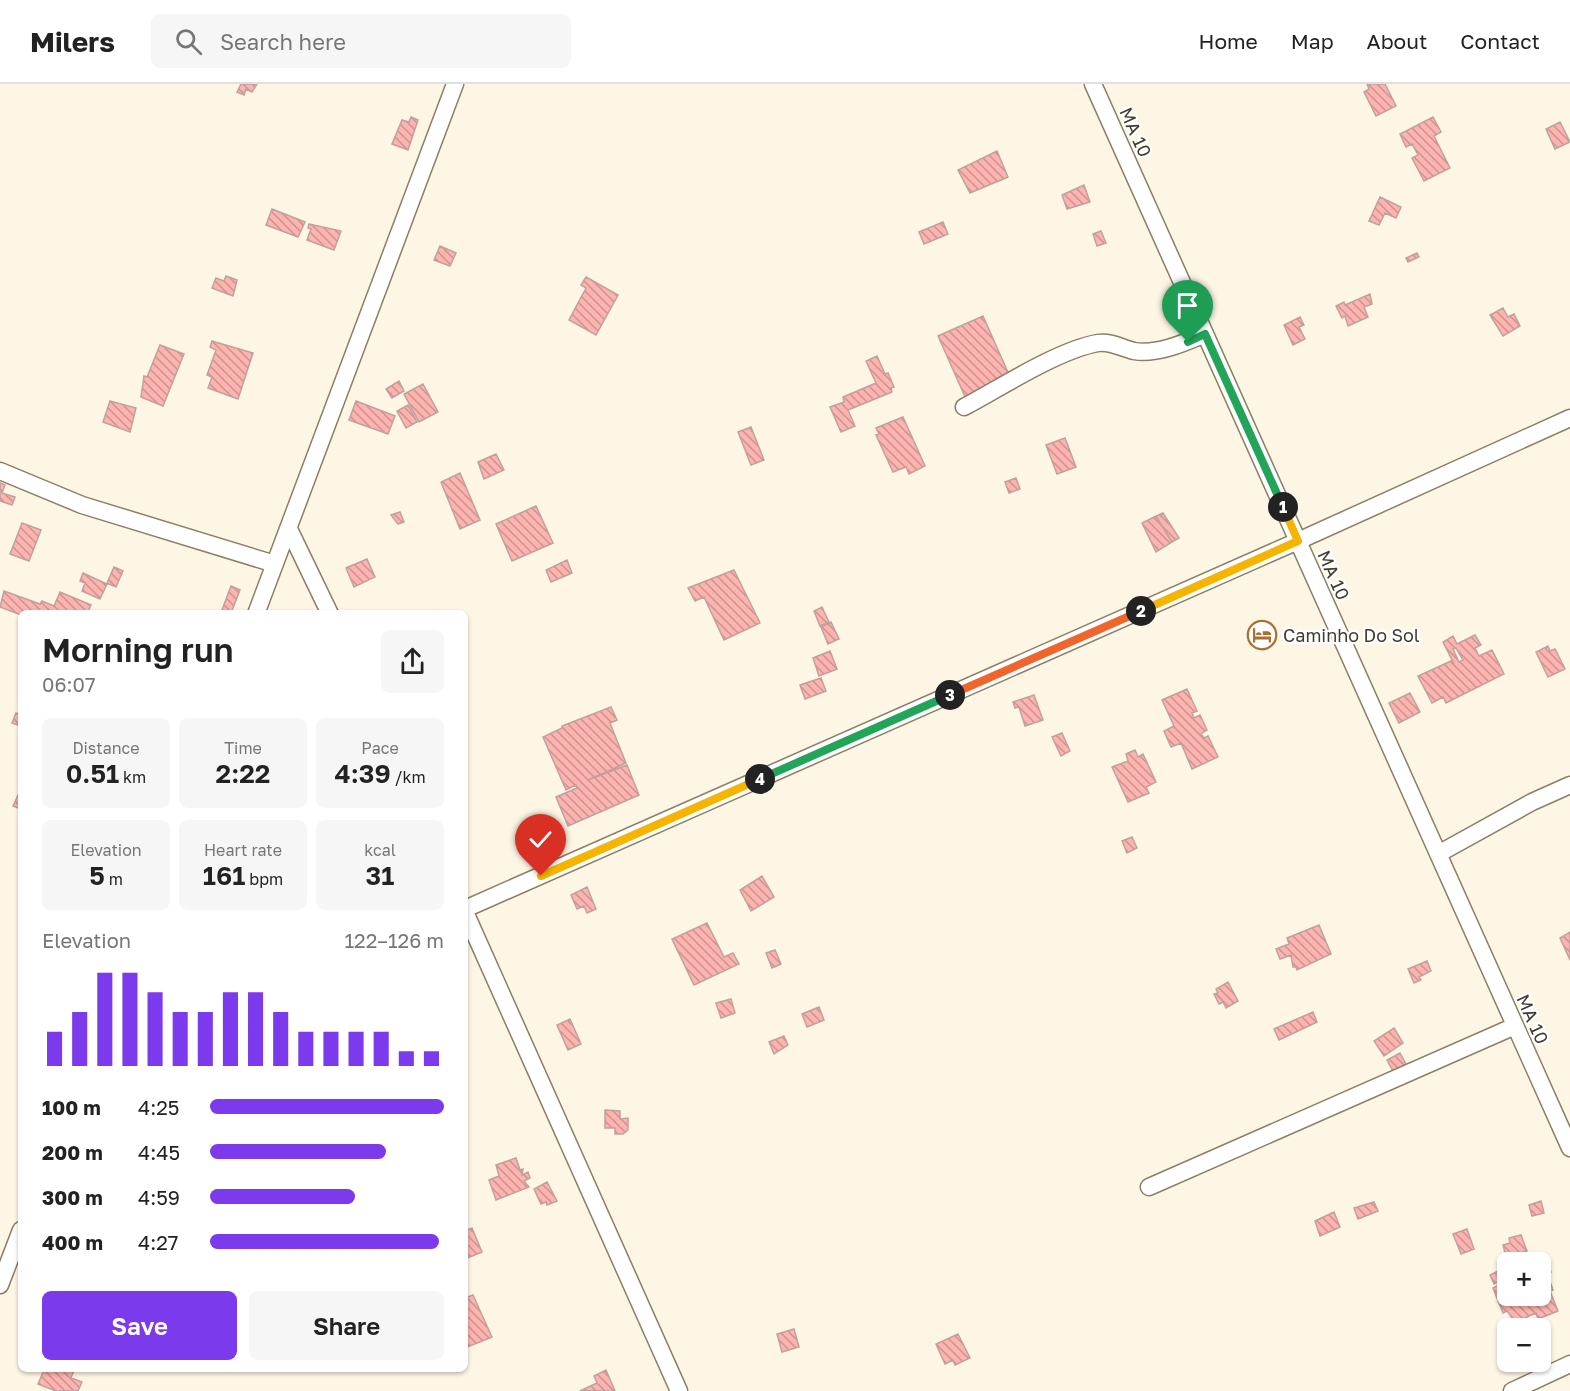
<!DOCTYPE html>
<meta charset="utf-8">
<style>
body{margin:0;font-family:"Golos Text",sans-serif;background:#f6f6f6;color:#222;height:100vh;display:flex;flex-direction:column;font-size:22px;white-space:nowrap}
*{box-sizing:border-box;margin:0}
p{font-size:20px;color:#767676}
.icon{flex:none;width:33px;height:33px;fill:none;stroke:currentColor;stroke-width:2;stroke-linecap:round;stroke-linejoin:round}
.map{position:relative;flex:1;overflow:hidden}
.panel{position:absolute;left:18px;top:526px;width:450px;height:762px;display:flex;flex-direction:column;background:#fff;border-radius:9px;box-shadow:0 2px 4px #0004}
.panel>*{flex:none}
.buttons{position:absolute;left:1497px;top:1168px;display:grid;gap:12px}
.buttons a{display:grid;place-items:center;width:54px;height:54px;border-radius:9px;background:#fff;box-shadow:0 2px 4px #0004;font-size:30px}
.pin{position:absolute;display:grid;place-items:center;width:51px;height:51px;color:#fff;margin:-62px -26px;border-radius:50% 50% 50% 0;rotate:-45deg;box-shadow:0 0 6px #0007}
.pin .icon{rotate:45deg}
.km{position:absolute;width:30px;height:30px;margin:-15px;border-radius:50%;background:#222;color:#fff;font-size:16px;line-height:30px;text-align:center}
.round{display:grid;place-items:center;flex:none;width:63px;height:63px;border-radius:9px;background:#f6f6f6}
.overview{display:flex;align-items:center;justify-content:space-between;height:102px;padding:0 24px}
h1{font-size:33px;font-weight:600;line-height:45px}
.figures{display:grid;grid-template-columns:repeat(3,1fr);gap:9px;height:102px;padding:6px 24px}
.figures div{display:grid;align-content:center;border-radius:9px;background:#f6f6f6;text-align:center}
.figures b{font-size:26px;font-weight:600}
.figures small{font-size:16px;font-weight:400}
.figures p{font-size:16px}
.chart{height:168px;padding:12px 24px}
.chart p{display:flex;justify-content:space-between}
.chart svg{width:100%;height:108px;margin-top:6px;stroke:#7c3aed;stroke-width:6}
.button{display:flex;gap:12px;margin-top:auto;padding:12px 24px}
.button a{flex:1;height:69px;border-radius:9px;background:#7c3aed;color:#fff;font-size:24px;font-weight:600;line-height:69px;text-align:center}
.button a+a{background:#f6f6f6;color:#222}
ul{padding:0 24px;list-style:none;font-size:20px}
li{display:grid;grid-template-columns:96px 72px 1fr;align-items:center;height:45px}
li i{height:15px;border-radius:8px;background:#7c3aed}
header{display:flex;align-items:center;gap:36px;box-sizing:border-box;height:84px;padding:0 30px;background:#fff;border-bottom:2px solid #e0e0e0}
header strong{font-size:28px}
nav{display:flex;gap:33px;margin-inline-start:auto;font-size:21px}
.search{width:420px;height:54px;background:#f6f6f6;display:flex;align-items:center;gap:15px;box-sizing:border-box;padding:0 21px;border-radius:9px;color:#767676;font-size:22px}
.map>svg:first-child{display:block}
.building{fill:url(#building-back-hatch);stroke:#c1a09e;stroke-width:1.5;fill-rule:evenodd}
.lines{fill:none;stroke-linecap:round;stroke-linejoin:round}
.minor-casing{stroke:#8b7f65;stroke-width:19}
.minor{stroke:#fff;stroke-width:16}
.split-1-casing{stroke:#fff;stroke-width:12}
.split-2-casing{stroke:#fff;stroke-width:12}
.split-3-casing{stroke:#fff;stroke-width:12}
.split-4-casing{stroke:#fff;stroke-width:12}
.split-5-casing{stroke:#fff;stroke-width:12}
.split-1{stroke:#22a559;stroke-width:8}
.split-2{stroke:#f5b400;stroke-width:8}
.split-3{stroke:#f0652b;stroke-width:8}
.split-4{stroke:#22a559;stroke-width:8}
.split-5{stroke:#f5b400;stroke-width:8}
.labels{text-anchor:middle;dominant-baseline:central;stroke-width:4.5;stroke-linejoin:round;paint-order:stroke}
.street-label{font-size:18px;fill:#413b30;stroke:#fff}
.poi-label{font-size:18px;fill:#413b30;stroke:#fff;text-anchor:start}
</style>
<header>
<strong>Milers</strong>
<div class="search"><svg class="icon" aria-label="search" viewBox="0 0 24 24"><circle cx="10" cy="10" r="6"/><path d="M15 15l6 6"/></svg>Search here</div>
<nav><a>Home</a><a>Map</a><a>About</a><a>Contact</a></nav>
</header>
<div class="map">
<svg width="1570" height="1307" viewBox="0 0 1570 1307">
<defs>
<pattern id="building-back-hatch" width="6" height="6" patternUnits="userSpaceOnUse" patternTransform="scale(1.5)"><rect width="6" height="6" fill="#fdb3af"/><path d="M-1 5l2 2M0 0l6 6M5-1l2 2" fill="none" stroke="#ce938f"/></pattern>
</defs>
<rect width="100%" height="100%" fill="#fef6e5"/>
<!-- building -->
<path class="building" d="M241 0H257L252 8 246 5 244 11 237 8Z
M1367 0H1385L1396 22 1376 32 1364 8 1369 5Z
M411 33 418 36 408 66 392 60 402 36 409 38Z
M1433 33 1441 48 1434 52 1450 84 1424 97 1412 74 1418 71 1412 60 1406 63 1400 50Z
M1560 38 1570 58 1555 65 1546 45Z
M997 67 1008 93 970 109 958 86Z
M1084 101 1090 118 1067 125 1062 111Z
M1380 113 1401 123 1396 134 1385 129 1379 141 1369 137Z
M272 125 305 138 298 153 266 141Z
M943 138 948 150 924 160 919 148Z
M309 140 341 147 334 166 307 156 311 145 308 144Z
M1101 147 1106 159 1097 162 1093 150Z
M440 162 456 169 450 182 434 176Z
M1417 169 1419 173 1408 178 1406 174Z
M226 192 237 196 233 212 212 204 216 194 224 197Z
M586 193 618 211 596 251 569 236 586 204 581 201Z
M1370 210 1372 220 1364 223 1368 233 1348 242 1345 232 1342 234 1336 222 1344 218 1345 221Z
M1503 224 1508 233 1514 230 1520 242 1503 252 1490 231Z
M983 232 1011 295 966 315 938 252Z
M1300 233 1304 241 1299 243 1305 255 1293 261 1284 241Z
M212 257 253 269 238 315 208 304 212 293 207 291 216 266 210 263Z
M160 261 184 270 163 322 141 313 144 292 147 293Z
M877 272 885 290 888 289 894 303 891 304 892 308 848 326 855 342 841 348 830 323 844 318 843 313 876 299 866 277Z
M399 297 404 307 392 314 386 305Z
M423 300 438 328 419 338 404 310Z
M110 317 136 324 130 348 103 338Z
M356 317 395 332 388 350 349 336Z
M408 321 417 338 406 344 397 327Z
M903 333 925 382 909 390 906 383 893 388 876 351 879 350 876 344Z
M751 343 764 376 751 381 738 348Z
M1065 354 1076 383 1057 390 1046 361Z
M496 370 504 386 484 395 478 378Z
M460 389 480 436 460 445 441 398Z
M1016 394 1020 405 1009 409 1005 398Z
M0 399 5 401 2 409 15 413 12 421 0 417Z
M536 422 553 459 512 477 496 440Z
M400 428 404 438 398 440 391 431Z
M1163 429 1179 454 1172 458 1156 432Z
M1156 432 1172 458 1156 468 1142 439Z
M22 439 41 446 29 477 10 470Z
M367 475 375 493 354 503 346 484Z
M567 476 572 489 551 498 546 486Z
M114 483 123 487 116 503 107 499Z
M734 486 760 539 724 556 704 513 695 517 688 504Z
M83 489 107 500 100 515 82 507 85 499 80 497Z
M231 502 240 506 231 529 222 526Z
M4 507 40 520 42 517 54 522 60 508 91 521 87 530H58L59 526 57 530 37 528 21 531 0 523Z
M822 523 829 538 820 542 814 527Z
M831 538 839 555 828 560 821 543Z
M1475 551 1481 561 1475 564 1479 572 1492 566 1504 590 1446 619 1443 613 1432 619 1418 592 1451 577 1454 580 1443 558 1453 552 1457 560ZM1456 564 1463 576 1459 578 1453 565Z
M1548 562 1550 567 1555 565 1565 585 1548 593 1536 568Z
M830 567 837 585 819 592 813 574Z
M821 594 826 607 805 615 800 601Z
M1187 605 1197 627 1192 629 1194 634 1200 631 1207 646 1201 650 1204 654 1208 652 1218 673 1192 685 1181 659 1171 663 1164 647 1174 642 1162 616Z
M1410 609 1420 628 1399 639 1389 619Z
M1034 611 1043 636 1025 642 1019 623 1015 624 1013 618Z
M611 623 617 636 610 639 626 679 588 696 627 681 639 711 568 742 556 713 577 704 576 701 566 706 543 653 562 644V642Z
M16 629 21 631V642L12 639Z
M1062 649 1070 667 1061 672 1052 653Z
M1135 666 1138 673 1143 670 1156 698 1146 703 1149 709 1128 718 1112 683 1128 677 1126 670Z
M19 709H21V725L13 722Z
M1132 753 1137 764 1127 769 1122 757Z
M762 792 774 813 751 827 740 806Z
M587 803 596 825 587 829 584 822 577 825 571 811Z
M707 839 724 873 733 869 739 880 694 901 672 855Z
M1319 841 1331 870 1297 886 1296 883H1293L1291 871 1280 875 1276 865 1289 860 1287 854Z
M1570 848V876L1560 854Z
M775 866 781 880 772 884 766 869Z
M1427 877 1431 887 1419 893 1421 896 1414 899 1408 885Z
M1228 898 1238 917 1226 924 1223 918 1219 920 1214 910 1218 909 1216 905Z
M731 915 735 929 721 934 716 919Z
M819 923 824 936 807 943 802 930Z
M1313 928 1317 938 1279 956 1274 945Z
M570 935 581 960 568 966 557 941Z
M1394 944 1403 959 1384 972 1374 957Z
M784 952 788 961 774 970 769 958Z
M1400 969 1407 982 1394 989 1387 976Z
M605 1026 620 1027V1035L628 1034V1046L623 1050H615V1044H605Z
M516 1074 520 1086 523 1085 522 1091 528 1088 530 1094 524 1097 529 1103 496 1116 489 1096 499 1092 496 1081Z
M547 1098 557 1117 547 1121 546 1118 541 1120 534 1105Z
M1541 1117 1544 1129 1532 1132 1529 1121Z
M1374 1118 1378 1127 1358 1135 1354 1124Z
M1334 1128 1340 1143 1320 1152 1315 1137Z
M472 1144 482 1168 465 1175V1147Z
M1467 1145 1474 1165 1461 1170 1453 1150Z
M1521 1151 1527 1167 1506 1173 1503 1161 1510 1159 1509 1154Z
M1531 1169 1533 1175 1544 1171 1551 1188 1544 1191 1548 1202 1551 1200 1553 1206 1550 1207 1558 1227 1538 1235 1536 1229 1515 1238 1507 1227 1503 1229 1493 1204 1508 1196V1212H1540V1179H1508Z
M1498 1187 1502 1196 1494 1200 1490 1191Z
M473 1211 492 1253 465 1264V1214Z
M794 1245 799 1263 782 1268 777 1250Z
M958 1250 970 1274 955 1281 953 1276 945 1280 936 1260Z
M44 1286H74L71 1294 82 1298 78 1307H56L38 1300Z
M606 1286 615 1307H580L597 1299 594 1292Z"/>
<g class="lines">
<!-- minor casing -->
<g class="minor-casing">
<path id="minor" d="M1093 0 1570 1064
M964 323C1000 304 1058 266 1098 259 1110 257 1122 264 1134 267 1157 271 1184 259 1205 250
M0 387 82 421 275 480
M289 445 330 530
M256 530 455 0
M1438 770 1532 718 1570 701
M465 825 1298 457 1570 334
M465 828 679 1307
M1149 1103 1515 942
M0 1201 21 1146
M1512 1307 1570 1280"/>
</g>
<!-- minor -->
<use href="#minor" class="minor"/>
</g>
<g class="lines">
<!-- split-1 casing -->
<g class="split-1-casing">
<path id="split-1" d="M1188 258 1205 250 1283 423"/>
</g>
<!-- split-2 casing -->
<g class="split-2-casing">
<path id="split-2" d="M1141 527 1298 457 1283 423"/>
</g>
<!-- split-3 casing -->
<g class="split-3-casing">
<path id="split-3" d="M950 611 1141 527"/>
</g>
<!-- split-4 casing -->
<g class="split-4-casing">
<path id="split-4" d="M760 695 950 611"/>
</g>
<!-- split-5 casing -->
<g class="split-5-casing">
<path id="split-5" d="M541 792 760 695"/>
</g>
<!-- split-1 -->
<use href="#split-1" class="split-1"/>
<!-- split-2 -->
<use href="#split-2" class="split-2"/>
<!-- split-3 -->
<use href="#split-3" class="split-3"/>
<!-- split-4 -->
<use href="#split-4" class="split-4"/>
<!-- split-5 -->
<use href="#split-5" class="split-5"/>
</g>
<!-- icons -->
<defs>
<g id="hotel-ring" transform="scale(1.5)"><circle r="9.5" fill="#fff" stroke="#aa7030" stroke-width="1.5"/><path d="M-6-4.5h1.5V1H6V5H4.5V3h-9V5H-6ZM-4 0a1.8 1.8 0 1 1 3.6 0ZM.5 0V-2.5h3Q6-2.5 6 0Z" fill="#aa7030"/></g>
</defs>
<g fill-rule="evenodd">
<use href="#hotel-ring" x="1262" y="551"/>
</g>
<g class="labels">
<!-- street labels -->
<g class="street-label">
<text transform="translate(1136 48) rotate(66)">MA 10</text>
<text transform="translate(1334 491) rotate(66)">MA 10</text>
<text transform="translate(1533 935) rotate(66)">MA 10</text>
</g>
<!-- poi labels -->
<g class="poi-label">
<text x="1283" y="551">Caminho Do Sol</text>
</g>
</g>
</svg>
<div class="buttons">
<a>+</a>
<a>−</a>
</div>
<div class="pin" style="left:1188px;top:258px;background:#1e9e55"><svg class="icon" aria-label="arrive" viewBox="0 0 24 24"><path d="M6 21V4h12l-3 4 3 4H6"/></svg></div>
<div class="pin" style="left:541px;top:792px;background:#d93025"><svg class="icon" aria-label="check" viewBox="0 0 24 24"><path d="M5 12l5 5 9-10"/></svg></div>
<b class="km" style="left:1283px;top:423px">1</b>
<b class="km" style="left:1141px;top:527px">2</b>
<b class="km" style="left:950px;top:611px">3</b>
<b class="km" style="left:760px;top:695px">4</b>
<section class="panel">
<div class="overview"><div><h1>Morning run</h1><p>06:07</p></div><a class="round"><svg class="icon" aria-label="share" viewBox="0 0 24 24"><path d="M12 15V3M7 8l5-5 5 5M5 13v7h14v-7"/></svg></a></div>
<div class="figures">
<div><p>Distance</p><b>0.51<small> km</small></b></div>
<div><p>Time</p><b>2:22</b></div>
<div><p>Pace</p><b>4:39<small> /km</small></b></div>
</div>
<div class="figures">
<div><p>Elevation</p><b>5<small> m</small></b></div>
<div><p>Heart rate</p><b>161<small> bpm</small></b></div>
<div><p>kcal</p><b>31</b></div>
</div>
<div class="chart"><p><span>Elevation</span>122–126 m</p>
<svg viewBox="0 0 160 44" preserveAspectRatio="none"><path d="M5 44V30M15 44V22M25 44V6M35 44V6M45 44V14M55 44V22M65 44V22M75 44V14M85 44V14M95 44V22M105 44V30M115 44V30M125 44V30M135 44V30M145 44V38M155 44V38"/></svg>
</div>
<ul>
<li><b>100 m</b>4:25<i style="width:100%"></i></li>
<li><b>200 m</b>4:45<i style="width:75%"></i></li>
<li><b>300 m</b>4:59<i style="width:62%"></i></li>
<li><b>400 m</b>4:27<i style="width:98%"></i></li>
</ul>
<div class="button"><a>Save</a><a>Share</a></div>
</section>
</div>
